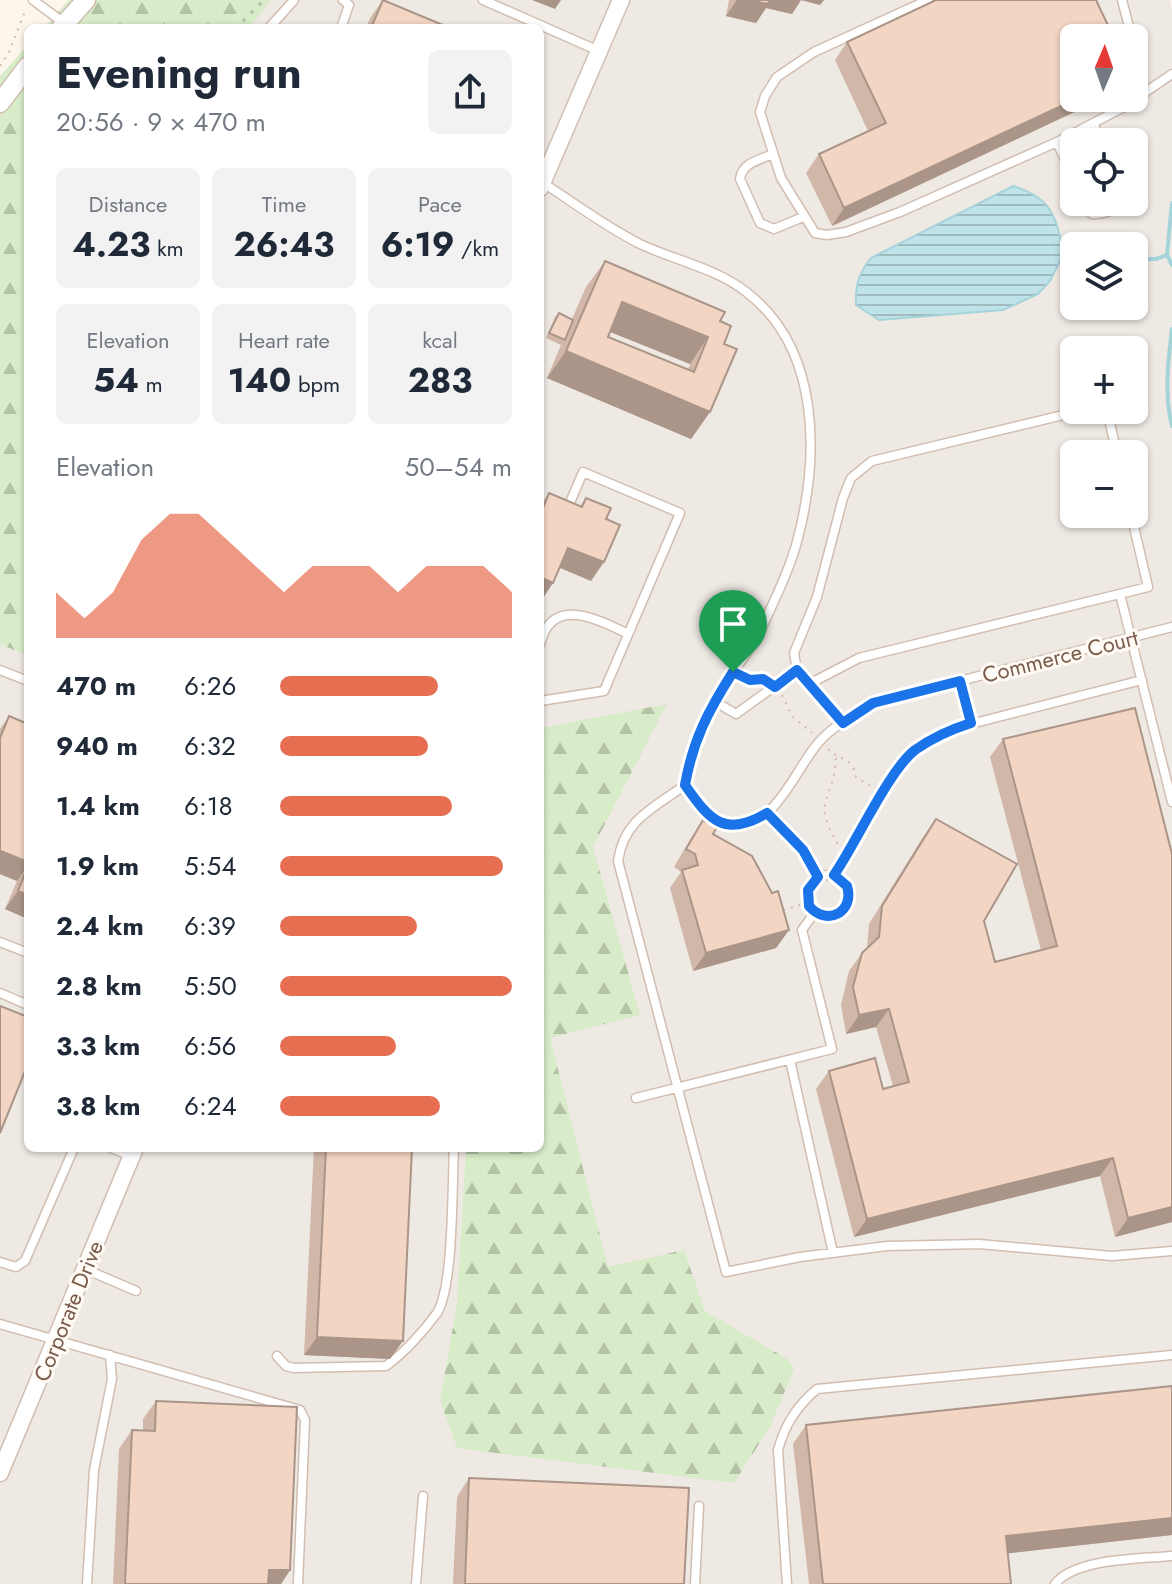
<!DOCTYPE html>
<meta charset="utf-8">
<style>
body{margin:0;font-family:Jost,sans-serif;background:#f2f2f3;color:#1f2937;height:100vh;display:flex;flex-direction:column;font-size:30px;white-space:nowrap}
*{box-sizing:border-box;margin:0}
p{font-size:26px;color:#747a83}
.icon{flex:none;width:44px;height:44px;fill:none;stroke:currentColor;stroke-width:2;stroke-linecap:round;stroke-linejoin:round}
.map{position:relative;flex:1;overflow:hidden}
.sheet{position:absolute;left:24px;top:24px;width:520px;height:1128px;display:flex;flex-direction:column;background:#fff;border-radius:12px;box-shadow:0 2px 6px #0004}
.sheet>*{flex:none}
.needle{width:52px;rotate:2deg}
.buttons{position:absolute;left:1060px;top:24px;display:grid;gap:16px}
.buttons a{display:grid;place-items:center;width:88px;height:88px;border-radius:12px;background:#fff;box-shadow:0 2px 6px #0004;font-size:40px}
.pin{position:absolute;display:grid;place-items:center;width:68px;height:68px;color:#fff;margin:-82px -34px;border-radius:50% 50% 50% 0;rotate:-45deg;box-shadow:0 0 8px #0007}
.pin .icon{rotate:45deg}
.round{display:grid;place-items:center;flex:none;width:84px;height:84px;border-radius:12px;background:#f2f2f3}
.headline{display:flex;align-items:center;justify-content:space-between;height:136px;padding:0 32px}
h1{font-size:44px;font-weight:700;line-height:60px}
.figures{display:grid;grid-template-columns:repeat(3,1fr);gap:12px;height:136px;padding:8px 32px}
.figures div{display:grid;align-content:center;border-radius:12px;background:#f2f2f3;text-align:center}
.figures b{font-size:34px;font-weight:700}
.figures small{font-size:22px;font-weight:400}
.figures p{font-size:22px}
.chart{height:224px;padding:16px 32px}
.chart p{display:flex;justify-content:space-between}
.chart svg{width:100%;height:144px;margin-top:8px;fill:#e76f51;opacity:.7}
ul{padding:0 32px;list-style:none;font-size:26px}
li{display:grid;grid-template-columns:128px 96px 1fr;align-items:center;height:60px}
li i{height:20px;border-radius:10px;background:#e76f51}
.map>svg:first-child{display:block}
.industrial{fill:#efe9e4;fill-rule:evenodd}
.grass{fill:url(#grass-dots)}
.forest{fill:url(#forest-firs)}
.water{fill:url(#water-rules);stroke:#a5d3da;stroke-width:2}
.lines{fill:none;stroke-linecap:round;stroke-linejoin:round}
.stream{stroke:#a5d3da;stroke-width:4}
.service-casing{stroke:#d1beb0;stroke-width:11}
.minor-casing{stroke:#d1beb0;stroke-width:19}
.tertiary-casing{stroke:#d1beb0;stroke-width:21}
.path{stroke:#d9b8a5;stroke-width:2;stroke-dasharray:2 6;stroke-linecap:butt}
.service{stroke:#fff;stroke-width:8}
.minor{stroke:#fff;stroke-width:16}
.tertiary{stroke:#fff;stroke-width:18}
.wall{fill:#d1b7a8;fill-rule:evenodd}
.shaded-wall{fill:#aa9588}
.building{fill:#f3d5c3;stroke:#aa9588;stroke-width:2;fill-rule:evenodd}
.route-casing{stroke:#fff;stroke-width:16}
.route{stroke:#1a73e8;stroke-width:10}
.labels{text-anchor:middle;dominant-baseline:central;stroke-width:6;stroke-linejoin:round;paint-order:stroke}
.street-label{font-size:22px;fill:#7a5c4d;stroke:#fffaf3}
</style>
<div class="map">
<svg width="1172" height="1584" viewBox="0 0 1172 1584">
<defs>
<pattern id="grass-dots" width="8" height="8" patternUnits="userSpaceOnUse" patternTransform="scale(2)"><rect width="8" height="8" fill="#d8ecc9"/><path d="M2 2h.1M6 6h.1" fill="none" stroke="#b4c2a5" stroke-width="1.8" stroke-linecap="round"/></pattern>
<pattern id="forest-firs" width="22" height="20" patternUnits="userSpaceOnUse" patternTransform="scale(2)"><rect width="22" height="20" fill="#d8ecc9"/><path d="M5 1l3.5 6h-7zM16 11l3.5 6h-7z" fill="#b4c2a5"/></pattern>
<pattern id="water-rules" width="6" height="5" patternUnits="userSpaceOnUse" patternTransform="scale(2)"><rect width="6" height="5" fill="#bfe3e8"/><path d="M0 2.5h6" fill="none" stroke="#a0bbbe"/></pattern>
</defs>
<rect width="100%" height="100%" fill="#fdf6ec"/>
<!-- industrial -->
<path class="industrial" d="M261 0H1170L1172 10V1584H0V467L28 390V1148H540V28H241ZM1074 38H1134V98H1074ZM1074 142H1134V202H1074ZM1074 246H1134V306H1074ZM1074 350H1134V410H1074ZM1074 454H1134V514H1074Z"/>
<!-- grass -->
<path class="grass" d="M248 0H270L250 28H231Z"/>
<!-- forest -->
<path class="forest" d="M69 0H248L231 28H44Z
M28 45V656L0 644V76Z
M667 704 593 847 640 1015 550 1038 608 1267 684 1250 705 1311 789 1360 794 1369 770 1427 734 1483 457 1448 440 1400 457 1304 466 1148H540V728Z"/>
<!-- water -->
<path class="water" d="M1013 186C1052 198 1055 215 1064 253L1050 281 1038 294 1003 310 879 320 856 305C855 285 859 273 871 258Z"/>
<g class="lines">
<!-- stream -->
<path class="stream" d="M1064 253H1074
M1167 255 1172 265
M1134 259H1156L1167 255 1172 203
M1172 329C1168 362 1164 394 1172 426"/>
<!-- service casing -->
<g class="service-casing">
<path id="service" d="M33 0 64 23
M483 0 599 51
M928 0 814 52 777 77 765 96 760 112 781 178 815 233 827 235 846 232 900 212 1057 142 1122 108 1172 74
M1122 0 1132 38
M269 28 294 0
M341 28 349 5 343 0
M1134 47 1145 93
M1093 123 1102 142
M1057 142 1074 180
M773 154C759 160 742 163 740 179L760 223 774 229 803 217
M542 182C574 203 606 227 640 244 674 260 715 268 745 291 821 348 819 456 798 538 791 566 776 597 764 623 752 650 730 674 715 700 699 727 690 755 685 785 698 804 710 824 735 825 777 826 795 769 819 742 833 726 855 713 873 703L1172 627
M1084 202 1092 214C1103 215 1116 210 1123 202
M1107 410 1117 454
M1120 594 1172 802
M540 644C542 638 544 631 548 626 566 601 608 624 628 634
M0 670 28 681
M960 681 971 723
M809 684 859 658 1148 587 1131 514
M540 701 604 691 680 513 583 472 566 512
M714 701 736 714 797 670
M843 723 797 670 794 653 817 597 843 498 851 478 872 461 1084 410
M685 785C654 808 624 819 618 861L726 1272 800 1257 887 1246 979 1244 1112 1256 1172 1251
M767 813 803 850 818 877
M807 896a21 21 0 1 1 42 0a21 21 0 1 1-42 0Z
M834 875 892 780 913 752 959 727 1142 680
M0 942 28 953
M0 993 28 1005
M790 1060 833 1253
M636 1098 832 1049 802 930 815 912
M111 1148 131 1156
M0 1262 16 1267 25 1261 74 1148
M85 1269 136 1291
M0 1324 300 1410 305 1420 298 1584
M277 1356 286 1366 294 1368 386 1366C404 1353 424 1331 437 1313 454 1286 452 1184 454 1148
M87 1584 94 1470 112 1379 110 1355
M416 1584 423 1496
M695 1584 699 1506
M787 1584 778 1450C785 1424 797 1406 817 1389L1172 1355
M1055 1584C1075 1558 1141 1559 1172 1556"/>
</g>
<!-- minor casing -->
<g class="minor-casing">
<path id="minor" d="M540 188 621 0
M0 1473 135 1148"/>
</g>
<!-- tertiary casing -->
<g class="tertiary-casing">
<path id="tertiary" d="M61 28 86 0
M0 103 28 66"/>
</g>
<!-- path -->
<path class="path" d="M0 66 9 52 26 9
M745 678 766 680
M782 695 792 716 812 733
M828 749C841 762 852 756 856 777L875 789
M836 758C834 802 810 799 839 846
M783 910 807 903"/>
<!-- service -->
<use href="#service" class="service"/>
<!-- minor -->
<use href="#minor" class="minor"/>
<!-- tertiary -->
<use href="#tertiary" class="tertiary"/>
</g>
<!-- wall -->
<path class="wall" d="M383 0 450 28H366L370 18Z
M729 0H824L820 5 801 0 792 14 766 8 756 23 726 16Z
M847 42 1074 98H1104L832 226 806 173 819 154 868 131 835 60Z
M605 261 720 321 724 344 710 412 691 439 547 378 561 345 546 338 555 317 559 313 572 319 586 287ZM610 332 690 364 688 369 608 337Z
M549 493 580 506 586 498 591 581 560 568 541 601 540 506Z
M9 716 26 723 28 719V919L5 909 17 881 0 874V729Z
M1003 739 1172 854V1222L1115 1237 1100 1176 854 1237 816 1089 829 1071 883 1089 893 1086 876 1027 846 1034 841 1005 849 971 862 953 867 948 869 924 923 837 936 819 984 921 995 962 1041 950 990 757Z
M703 820 713 834 789 930 776 948 693 971 670 888 681 872 674 867 691 838Z
M314 1148H412L390 1359 304 1355Z
M1172 1386V1535L1008 1553 1011 1584H809L793 1444 806 1425Z
M156 1401 290 1570 281 1584H113L119 1449 132 1430 143 1431V1419Z
M469 1478 684 1584H453L457 1497Z"/>
<!-- shaded-wall -->
<path class="shaded-wall" d="M532 0H561L555 9Z
M737 0H824L820 5 801 0 792 14 766 8 756 23 726 16Z
M1078 98H1104L832 226 844 208Z
M622 302 708 337 690 364 603 329Z
M566 351 710 412 691 439 547 378Z
M568 548 604 562 591 581 556 566Z
M540 577 553 583 541 601H540Z
M1 851 28 862V865L17 881 0 874V853Z
M18 891 28 895V919L5 909Z
M789 930 776 948 693 971 706 953Z
M889 1009 876 1027 846 1034 859 1015Z
M1113 1158 1100 1176 854 1237 867 1219Z
M1172 1207V1222L1115 1237 1128 1218Z
M317 1337 403 1341 390 1359 304 1355Z
M1172 1518V1535L993 1555 1006 1536Z
M269 1570H290L281 1584H259Z"/>
<!-- building -->
<path class="building" d="M383 0 450 28H371Z
M749 0H769L768 4Z
M936 0H1096L1114 38H1074V98H1078L844 208 819 154 886 123 847 42Z
M605 261 725 312 720 321 731 326 724 344 737 349 710 412 566 351ZM622 302 708 337 694 372 608 337Z
M559 313 573 320 565 340 549 333Z
M549 493 582 507 586 498 611 508 606 519 620 525 604 562 568 548 553 583 540 577V515Z
M1135 708 1172 854V1207L1128 1218 1113 1158 867 1219 829 1071 875 1058 883 1089 909 1082 889 1009 859 1015 853 987 862 953 879 937 882 906 936 819 1017 864 984 921 995 962 1057 946 1003 739Z
M9 716 28 724V862L1 851 0 854V738Z
M703 820 717 827 713 834 752 856 772 893 778 891 789 930 706 953 682 870 698 865 695 854 686 849Z
M28 866V895L18 891Z
M0 1006 28 1017V1064L0 1133Z
M326 1148H412L403 1341 317 1337Z
M1172 1386V1518L1006 1536 1011 1584H823L806 1425Z
M156 1401 297 1407 290 1570H269L268 1584H125L132 1430 155 1431Z
M469 1478 689 1488 684 1584H465Z"/>
<g class="lines">
<!-- route casing -->
<g class="route-casing">
<path id="route" d="M797 670 843 723 873 703 960 681 971 723C952 729 932 738 915 750 889 770 855 845 834 875L847 886C855 912 827 927 809 906L808 890 818 877 803 850 767 813C725 838 710 821 685 785 693 740 708 711 733 672L750 680 763 679 775 687Z"/>
</g>
<!-- route -->
<use href="#route" class="route"/>
</g>
<g class="labels">
<!-- street labels -->
<g class="street-label">
<text transform="translate(1060 656) rotate(-14)">Commerce Court</text>
<text transform="translate(68 1311) rotate(-68)">Corporate Drive</text>
</g>
</g>
</svg>
<div class="buttons">
<a><svg class="needle" viewBox="-14 -14 28 28"><path d="M0-13l5 13h-10z" fill="#e53935"/><path d="M0 13l5-13h-10z" fill="#747a83"/></svg></a>
<a><svg class="icon" aria-label="locate" viewBox="0 0 24 24"><circle cx="12" cy="12" r="6"/><path d="M12 2v4M12 18v4M2 12h4M18 12h4"/></svg></a>
<a><svg class="icon" aria-label="layers" viewBox="0 0 24 24"><path d="M12 4l9 5-9 5-9-5zM3 14l9 5 9-5"/></svg></a>
<a>+</a>
<a>−</a>
</div>
<div class="pin" style="left:733px;top:672px;background:#1e9e55"><svg class="icon" aria-label="arrive" viewBox="0 0 24 24"><path d="M6 21V4h12l-3 4 3 4H6"/></svg></div>
<section class="sheet">
<div class="headline"><div><h1>Evening run</h1><p>20:56 · 9 × 470 m</p></div><a class="round"><svg class="icon" aria-label="share" viewBox="0 0 24 24"><path d="M12 15V3M7 8l5-5 5 5M5 13v7h14v-7"/></svg></a></div>
<div class="figures">
<div><p>Distance</p><b>4.23<small> km</small></b></div>
<div><p>Time</p><b>26:43</b></div>
<div><p>Pace</p><b>6:19<small> /km</small></b></div>
</div>
<div class="figures">
<div><p>Elevation</p><b>54<small> m</small></b></div>
<div><p>Heart rate</p><b>140<small> bpm</small></b></div>
<div><p>kcal</p><b>283</b></div>
</div>
<div class="chart"><p><span>Elevation</span>50–54 m</p>
<svg viewBox="0 0 160 44" preserveAspectRatio="none"><path d="M0 44V30L10 38L20 30L30 14L40 6L50 6L60 14L70 22L80 30L90 22L100 22L110 22L120 30L130 22L140 22L150 22L160 30V44z"/></svg>
</div>
<ul>
<li><b>470 m</b>6:26<i style="width:68%"></i></li>
<li><b>940 m</b>6:32<i style="width:64%"></i></li>
<li><b>1.4 km</b>6:18<i style="width:74%"></i></li>
<li><b>1.9 km</b>5:54<i style="width:96%"></i></li>
<li><b>2.4 km</b>6:39<i style="width:59%"></i></li>
<li><b>2.8 km</b>5:50<i style="width:100%"></i></li>
<li><b>3.3 km</b>6:56<i style="width:50%"></i></li>
<li><b>3.8 km</b>6:24<i style="width:69%"></i></li>
</ul>
</section>
</div>
